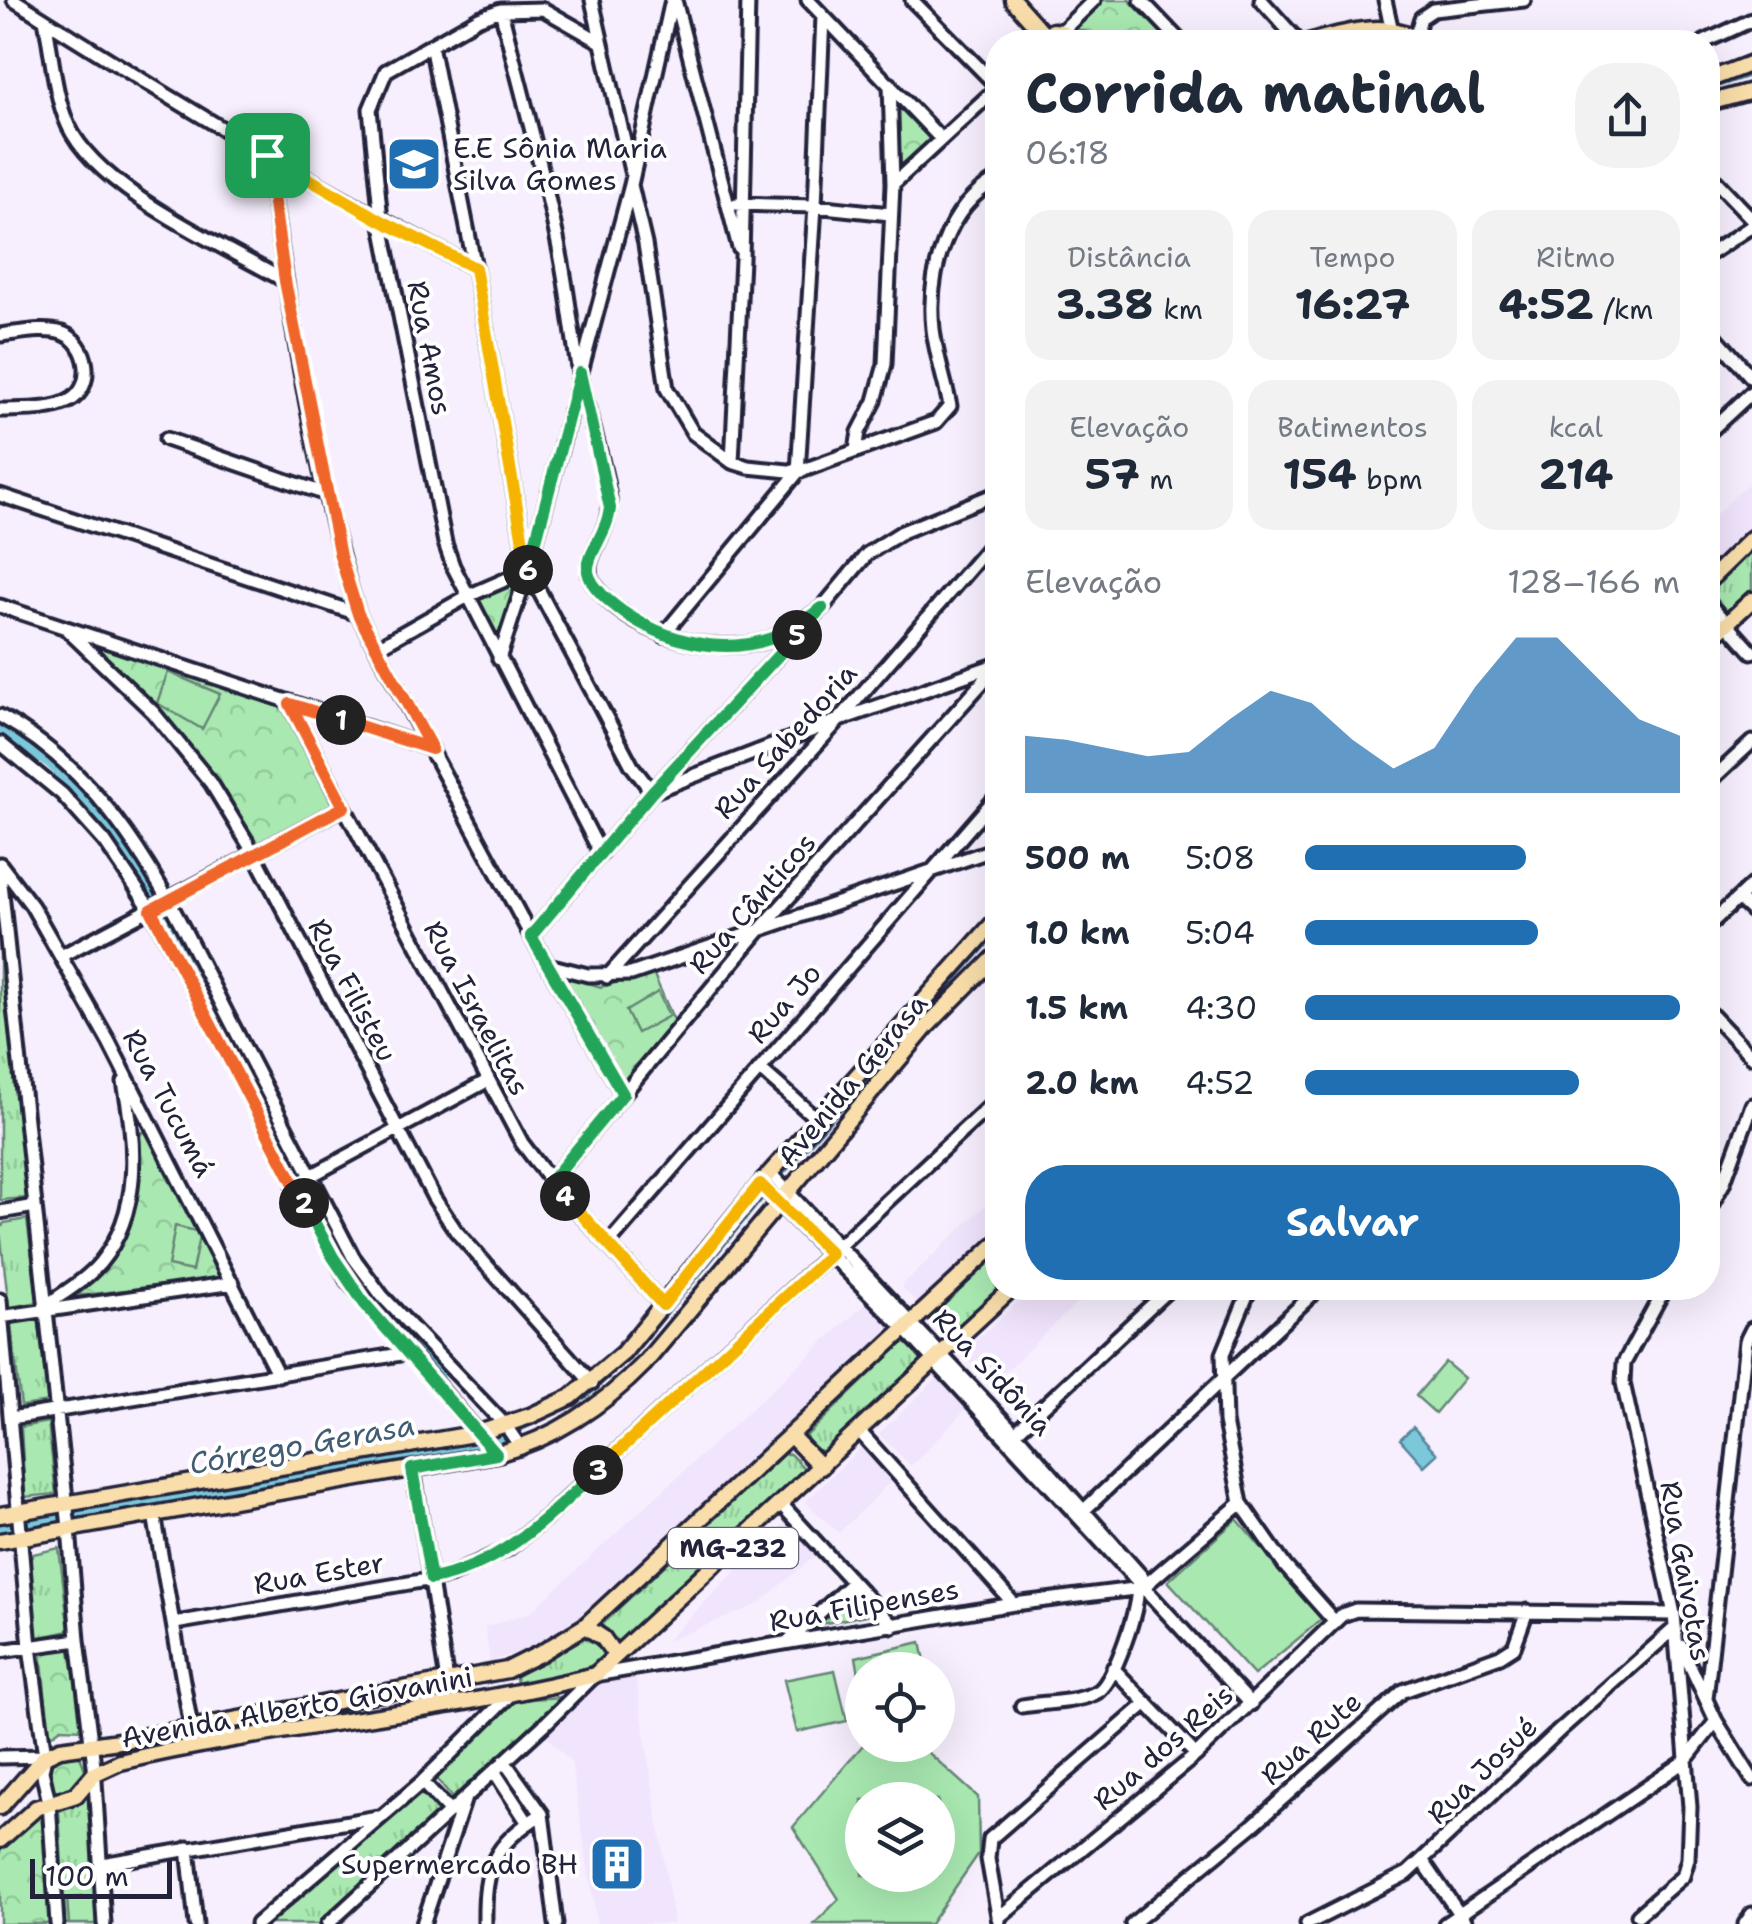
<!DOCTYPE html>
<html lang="pt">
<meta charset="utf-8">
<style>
body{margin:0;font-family:"Shantell Sans",sans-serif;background:#f2f2f3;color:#1f2937;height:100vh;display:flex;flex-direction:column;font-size:38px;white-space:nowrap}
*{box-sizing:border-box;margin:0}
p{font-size:32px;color:#747a83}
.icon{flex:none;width:55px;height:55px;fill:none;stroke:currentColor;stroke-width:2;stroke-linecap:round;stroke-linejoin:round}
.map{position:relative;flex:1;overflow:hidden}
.sheet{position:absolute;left:985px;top:30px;width:735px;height:1270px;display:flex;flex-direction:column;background:#fff;border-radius:40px;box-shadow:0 10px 40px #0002}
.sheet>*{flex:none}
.tools{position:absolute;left:845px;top:1652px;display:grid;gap:20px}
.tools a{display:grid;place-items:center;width:110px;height:110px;border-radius:50%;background:#fff;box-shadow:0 10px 40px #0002;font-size:50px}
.scale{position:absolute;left:30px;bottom:25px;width:142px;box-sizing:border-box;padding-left:10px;border:5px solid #22223b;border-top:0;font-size:28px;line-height:35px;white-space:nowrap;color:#22223b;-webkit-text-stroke:8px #fff;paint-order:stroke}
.pin{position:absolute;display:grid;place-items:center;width:85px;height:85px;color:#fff;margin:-42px;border-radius:20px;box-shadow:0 5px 15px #0006}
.km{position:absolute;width:50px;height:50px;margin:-25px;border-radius:50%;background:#222;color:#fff;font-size:28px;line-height:50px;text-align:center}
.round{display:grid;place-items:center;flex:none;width:105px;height:105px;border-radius:40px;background:#f2f2f3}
.head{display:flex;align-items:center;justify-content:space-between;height:170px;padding:0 40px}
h1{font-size:55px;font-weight:700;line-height:75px}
.figures{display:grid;grid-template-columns:repeat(3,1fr);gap:15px;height:170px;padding:10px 40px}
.figures div{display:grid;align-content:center;border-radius:25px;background:#f2f2f3;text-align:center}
.figures b{font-size:42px;font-weight:700}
.figures small{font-size:28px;font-weight:400}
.figures p{font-size:28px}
.chart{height:280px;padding:20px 40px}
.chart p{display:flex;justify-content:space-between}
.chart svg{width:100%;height:180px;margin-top:10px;fill:#1f6fb2;opacity:.7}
.action{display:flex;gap:20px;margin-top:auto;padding:20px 40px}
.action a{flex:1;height:115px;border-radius:40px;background:#1f6fb2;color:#fff;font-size:40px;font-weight:700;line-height:115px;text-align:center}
ul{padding:0 40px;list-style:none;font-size:32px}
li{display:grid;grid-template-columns:160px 120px 1fr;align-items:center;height:75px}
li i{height:25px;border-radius:12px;background:#1f6fb2}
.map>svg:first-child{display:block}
.built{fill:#f1e4fd}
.grass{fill:url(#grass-tufts);stroke:#668676;stroke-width:2.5}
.park{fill:url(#park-crowns);stroke:#668676;stroke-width:2.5}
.pitch{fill:#a9e9b1;stroke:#668676;stroke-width:2.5;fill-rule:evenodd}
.water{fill:url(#water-ripples);stroke:#57869b;stroke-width:2.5}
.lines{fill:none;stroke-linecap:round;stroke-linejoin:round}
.stream{stroke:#57869b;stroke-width:2.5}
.river{stroke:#7bc8db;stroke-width:18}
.minor-casing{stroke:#22223b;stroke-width:19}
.major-casing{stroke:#22223b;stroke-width:21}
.minor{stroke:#fff;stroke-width:11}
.major{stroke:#f9deab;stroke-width:14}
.split-1-casing{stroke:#fff;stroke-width:20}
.split-2-casing{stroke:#fff;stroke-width:20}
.split-3-casing{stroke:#fff;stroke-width:20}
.split-4-casing{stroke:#fff;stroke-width:20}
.split-5-casing{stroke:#fff;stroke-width:20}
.split-6-casing{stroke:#fff;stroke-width:20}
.split-7-casing{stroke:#fff;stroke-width:20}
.split-1{stroke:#f0652b;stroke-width:12}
.split-2{stroke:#f0652b;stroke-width:12}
.split-3{stroke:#22a559;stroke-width:12}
.split-4{stroke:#f5b400;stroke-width:12}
.split-5{stroke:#22a559;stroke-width:12}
.split-6{stroke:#22a559;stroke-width:12}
.split-7{stroke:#f5b400;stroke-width:12}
.labels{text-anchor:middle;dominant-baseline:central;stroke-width:8;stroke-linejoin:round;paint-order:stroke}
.shield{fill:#fff;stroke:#646476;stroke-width:2.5}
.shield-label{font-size:25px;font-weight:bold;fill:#22223b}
.poi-label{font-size:28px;fill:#22223b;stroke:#fff;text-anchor:start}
.street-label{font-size:28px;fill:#22223b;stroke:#fff}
.water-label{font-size:30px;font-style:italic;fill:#415c73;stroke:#fff}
</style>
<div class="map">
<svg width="1752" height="1924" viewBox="0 0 1752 1924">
<defs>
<pattern id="grass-tufts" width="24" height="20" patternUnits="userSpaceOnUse" patternTransform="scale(2.5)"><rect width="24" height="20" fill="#a9e9b1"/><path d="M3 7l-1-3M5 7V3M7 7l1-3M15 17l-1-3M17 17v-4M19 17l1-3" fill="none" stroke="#91c899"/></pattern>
<pattern id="park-crowns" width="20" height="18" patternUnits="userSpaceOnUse" patternTransform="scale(2.5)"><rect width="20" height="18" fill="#a9e9b1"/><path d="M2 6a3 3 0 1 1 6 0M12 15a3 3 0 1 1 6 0" fill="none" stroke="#91c899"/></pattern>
<pattern id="water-ripples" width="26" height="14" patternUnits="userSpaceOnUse" patternTransform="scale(2.5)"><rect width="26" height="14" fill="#7bc8db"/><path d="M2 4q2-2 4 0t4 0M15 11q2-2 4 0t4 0" fill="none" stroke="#64a2b3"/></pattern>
</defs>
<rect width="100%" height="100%" fill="#f7effe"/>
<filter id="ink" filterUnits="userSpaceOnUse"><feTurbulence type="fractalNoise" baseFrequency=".01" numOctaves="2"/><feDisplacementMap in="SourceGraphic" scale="20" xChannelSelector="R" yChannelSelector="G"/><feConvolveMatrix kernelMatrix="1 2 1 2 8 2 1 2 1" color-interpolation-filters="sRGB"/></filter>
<g filter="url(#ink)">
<!-- built -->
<path class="built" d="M1752 480V528L1708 570V522Z
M997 1194V1233L920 1306 901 1286Z
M1033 1288H1092L993 1384 962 1354Z
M867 1302 894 1330 588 1614 545 1643 490 1662 485 1627 531 1612Z
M937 1378 967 1408 911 1466 879 1434Z
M862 1447 892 1480 839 1533 805 1502Z
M786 1521 818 1553 757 1605 665 1642Z
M635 1673 674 1924H597L571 1762 544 1733 603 1679Z"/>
<!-- grass -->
<path class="grass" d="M1752 547V591L1728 613 1708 588Z
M0 947 27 1198 0 1200Z
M27 1219 38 1302 9 1308 0 1231 4 1223Z
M997 1249 999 1288 947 1336 926 1316Z
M38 1317 49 1402 21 1406 11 1324Z
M907 1343 921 1358 920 1364 825 1452 811 1448 806 1436 901 1344Z
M48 1422 56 1494 25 1497 21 1427Z
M784 1454H790L803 1467 800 1475 622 1643 606 1635 602 1624Z
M59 1548 69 1631 37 1638 29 1563 33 1554Z
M585 1638H595L606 1650 602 1661 559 1679 517 1684 516 1676Z
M564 1697 452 1798 435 1777 510 1700Z
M417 1793 427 1797 438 1813 319 1924H264Z
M89 1797 100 1924H65L59 1811Z"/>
<!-- park -->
<path class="park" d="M1103 0H1129L1171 42H1116L1071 27Z
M893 91 938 139 895 177Z
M525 575 499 651 472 597Z
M90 642 283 708 333 806 256 848 211 773 158 710Z
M653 973 676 1025 625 1087 559 974 601 987Z
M142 1132 152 1134 186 1196 221 1278 77 1296C105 1269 132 1235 137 1195 139 1174 130 1150 142 1132Z
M858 1583 886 1611 806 1627Z
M69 1645 84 1729 61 1728 49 1737 41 1649Z
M64 1752 80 1756 87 1775 82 1786 59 1795 52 1792 45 1775 50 1762Z
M41 1814 53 1924H0V1846L7 1837Z"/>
<!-- pitch -->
<path class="pitch" d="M168 672 220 694 202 729 157 703Z
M658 992 669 1016 637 1033 626 1011Z
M175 1226 200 1232 192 1271 168 1266Z
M1445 1362 1464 1378 1435 1413 1416 1396Z
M1237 1519 1322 1619 1254 1675 1168 1581Z
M921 1642 927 1670H862V1692L856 1657Z
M835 1670 847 1721 797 1732 784 1680Z
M863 1745H920L978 1797 979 1853 930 1924H814L839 1899 793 1827ZM862 1800H938V1875H862Z
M96 1896 97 1924H69L67 1898Z"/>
<!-- water -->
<path class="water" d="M1413 1427 1437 1454 1424 1466 1400 1439Z"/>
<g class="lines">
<!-- stream -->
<path class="stream" d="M1708 90 1752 75
M780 1178 998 933
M518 1432 587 1397 609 1377 645 1341 765 1196"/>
<!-- river -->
<path class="river" d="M0 727 52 760 86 793 116 832 185 950 330 1223
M347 1255 381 1303 443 1368
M0 1527 512 1435"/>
<!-- minor casing -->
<g class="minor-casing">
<path id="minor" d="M14 0C164 95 316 188 475 268
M592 0 631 171
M675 0 739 248
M808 0 941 139
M1141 0 1181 42
M1261 0 1299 42
M1385 0 1392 31
M501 10C521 91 544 171 560 253 568 293 572 333 579 373 588 415 603 456 609 498 614 533 577 559 593 583 627 633 713 659 770 639 789 632 806 619 822 608
M45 20C52 53 54 94 68 125 98 191 223 245 285 281
M1061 32 1094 0
M1415 38 1421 18 1433 10 1524 0
M599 41 543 9 501 10 479 18 386 71 370 109 381 220 445 543 453 566 601 854
M1704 42 1752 20
M431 45 475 268 528 570 632 766 652 792 839 720 998 664
M267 155C289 308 312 466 358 614L531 936 623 1094
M1708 173 1752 219
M893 184 998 87 912 0
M631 185 645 244 667 389 693 433 732 462 748 467 798 472 936 422 950 406C945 381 936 355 933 329 927 275 946 206 998 179
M736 204 815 206 890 214
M1708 255 1752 226
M1708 328 1752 378
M0 335C19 333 44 327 62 333 89 342 96 387 69 401 51 411 21 409 0 410
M1708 433 1752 392
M166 439 326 494
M856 450 859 432 875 401 885 364 893 184 890 84
M732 462 742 259 748 0
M798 472 815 206 823 16
M0 495 358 614
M1708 603 1752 652
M0 606 432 749
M64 627 153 712 211 783 255 855 434 1198 456 1231 592 1383
M663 635 798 472
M378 647 468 596 528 570
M499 659 528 570 631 185 672 0
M290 705 522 1143 551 1181 663 1305
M0 716C119 782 171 905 230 1020 271 1099 312 1178 353 1257L382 1296 506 1426 521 1448
M0 743 62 794 105 842 151 910 347 1280 496 1454
M1708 783 1752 742
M0 864 32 906 109 1042 278 1375
M0 874 69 1528 78 1640 94 1765 104 1924
M1738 898 1752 911
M1708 926 1752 885
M531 936 652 792 822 608 867 554 902 532 998 493
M61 956 344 807
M548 965 588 975 631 974 998 848
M607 977 839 720 998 536
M1708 1011 1752 1057
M760 1069 817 1119
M1708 1166 1723 1184
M770 1173 1015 1433 1142 1577
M551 1181 757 933 998 665
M760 1184 904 1328 1251 1704
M294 1185 487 1081
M1708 1211 1723 1184 1752 1105
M0 1212 35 1206
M608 1244 998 795
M1250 1288 1223 1354 1225 1422 1241 1503 1285 1566 1334 1621
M0 1300 30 1647 45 1756 42 1771 49 1802 57 1924
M44 1307C63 1293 85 1281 100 1263 142 1212 136 1143 124 1082
M0 1317 233 1283
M11 1418 407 1353
M859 1431 1014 1604
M1013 1435 1170 1288
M413 1469 447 1681
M781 1504 893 1626
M154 1514 191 1727
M1079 1515 1319 1288
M1142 1588 1241 1503
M175 1623 450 1576 507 1549 547 1517 998 1098
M789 1641 852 1583
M1681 1646 1716 1721 1752 1779
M0 1651 78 1640
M1113 1668 1196 1755
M1706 1699 1746 1341 1752 1329
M1022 1706C1044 1702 1080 1703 1099 1691 1114 1681 1140 1606 1137 1589
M0 1757 45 1756
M504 1761 542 1814 556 1924
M494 1771 528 1823
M422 1782 450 1812
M188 1848 196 1924
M1423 1861 1466 1924
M102 1864 378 1817
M1638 1915 1683 1876 1688 1859 1690 1807 1674 1614 1623 1383 1624 1363 1665 1288
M998 1918 1196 1755 1342 1615 1356 1610 1674 1614
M999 1921 988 1859 990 1839 1147 1703
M257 1924 422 1782 509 1696
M328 1924 543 1726 595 1675 1014 1604 1142 1588
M423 1924 464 1801
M485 1924C484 1866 493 1845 542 1814
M1132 1924 1252 1826 1403 1691 1500 1656 1514 1647 1527 1611
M1307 1924 1408 1873 1560 1730 1675 1628
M1445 1924 1684 1762 1716 1721
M1745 1924 1752 1914"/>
</g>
<!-- major casing -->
<g class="major-casing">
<path id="major" d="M1013 0 1045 36
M1043 42 1045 36 1053 31 1061 32 1067 42
M1309 42C1342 33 1391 18 1420 42
M1708 80 1752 63
M1708 103 1752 91
M1708 581 1752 538
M1708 641 1752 600
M790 1435 821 1467
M0 1515 479 1433 530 1416 571 1397 623 1353 770 1173 998 918
M0 1541 496 1454C552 1440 604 1405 644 1364L927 1026 998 954
M585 1626 603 1638 615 1655
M0 1807 45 1756 60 1749 119 1741 507 1670 541 1653 585 1626 998 1242
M0 1840 36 1808 76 1795 94 1774 120 1762C276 1725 438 1714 595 1675L1012 1288"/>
</g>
<!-- minor -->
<use href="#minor" class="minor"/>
<!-- major -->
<use href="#major" class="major"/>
</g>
</g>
<g class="lines" filter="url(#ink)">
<!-- split-1 casing -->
<g class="split-1-casing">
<path id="split-1" d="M267 155 285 281 340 556 358 614 432 749 341 720"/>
</g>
<!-- split-2 casing -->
<g class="split-2-casing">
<path id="split-2" d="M304 1203 151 910 344 807 290 704 341 720"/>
</g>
<!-- split-3 casing -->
<g class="split-3-casing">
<path id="split-3" d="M304 1203 333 1257 364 1303 496 1454 412 1469 431 1579C500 1567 549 1516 598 1470"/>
</g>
<!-- split-4 casing -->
<g class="split-4-casing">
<path id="split-4" d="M565 1196 663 1305 760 1184 831 1254 598 1470"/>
</g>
<!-- split-5 casing -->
<g class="split-5-casing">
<path id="split-5" d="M565 1196 551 1181 623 1094 531 936 652 792 797 635"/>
</g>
<!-- split-6 casing -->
<g class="split-6-casing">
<path id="split-6" d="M528 570 580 373 610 508C608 532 586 555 588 572 591 588 611 603 623 612 664 640 720 656 769 639 789 633 806 619 822 608L797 635"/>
</g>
<!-- split-7 casing -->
<g class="split-7-casing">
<path id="split-7" d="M267 155 380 220 475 268 528 570"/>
</g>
<!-- split-1 -->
<use href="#split-1" class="split-1"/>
<!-- split-2 -->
<use href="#split-2" class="split-2"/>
<!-- split-3 -->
<use href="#split-3" class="split-3"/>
<!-- split-4 -->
<use href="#split-4" class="split-4"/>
<!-- split-5 -->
<use href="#split-5" class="split-5"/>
<!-- split-6 -->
<use href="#split-6" class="split-6"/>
<!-- split-7 -->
<use href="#split-7" class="split-7"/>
</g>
<!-- icons -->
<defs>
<g id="school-square" transform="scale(2.875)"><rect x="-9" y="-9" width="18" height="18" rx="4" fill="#1f6fb2" stroke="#fff"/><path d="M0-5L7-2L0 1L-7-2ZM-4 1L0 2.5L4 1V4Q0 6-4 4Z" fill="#fff"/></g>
<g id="building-square" transform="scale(2.875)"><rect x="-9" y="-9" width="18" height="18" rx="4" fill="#1f6fb2" stroke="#fff"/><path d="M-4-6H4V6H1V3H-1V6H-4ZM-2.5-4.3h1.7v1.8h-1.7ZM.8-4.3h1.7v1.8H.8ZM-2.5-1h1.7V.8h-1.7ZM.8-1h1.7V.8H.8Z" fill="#fff"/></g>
</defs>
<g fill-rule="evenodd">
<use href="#school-square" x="414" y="164"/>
<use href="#building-square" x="617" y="1864"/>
</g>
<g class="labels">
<!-- shield labels -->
<rect class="shield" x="668" y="1528" width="130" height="40" rx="8"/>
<g class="shield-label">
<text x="733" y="1548">MG-232</text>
</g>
<!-- poi labels -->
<g class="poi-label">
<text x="453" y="148">E.E Sônia Maria<tspan x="453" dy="32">Silva Gomes</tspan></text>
<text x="578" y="1864" text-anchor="end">Supermercado BH</text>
</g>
<!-- street labels -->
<g class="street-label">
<text transform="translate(430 348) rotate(79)">Rua Amos</text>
<text transform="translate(785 741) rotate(-48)">Rua Sabedoria</text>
<text transform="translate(752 903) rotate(-49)">Rua Cânticos</text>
<text transform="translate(353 990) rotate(62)">Rua Filisteu</text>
<text transform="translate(784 1003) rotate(-49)">Rua Jo</text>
<text transform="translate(477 1008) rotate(62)">Rua Israelitas</text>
<text transform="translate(852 1080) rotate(-50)">Avenida Gerasa</text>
<text transform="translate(169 1103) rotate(62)">Rua Tucumá</text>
<text transform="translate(993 1372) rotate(47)">Rua Sidônia</text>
<text transform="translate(1686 1571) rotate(80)">Rua Gaivotas</text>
<text transform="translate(319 1573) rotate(-10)">Rua Ester</text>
<text transform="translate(864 1605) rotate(-10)">Rua Filipenses</text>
<text transform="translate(297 1707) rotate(-10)">Avenida Alberto Giovanini</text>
<text transform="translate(1311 1738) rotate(-42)">Rua Rute</text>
<text transform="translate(1163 1747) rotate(-41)">Rua dos Reis</text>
<text transform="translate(1482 1770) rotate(-44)">Rua Josué</text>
</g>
<!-- water labels -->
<g class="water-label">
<text transform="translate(302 1444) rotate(-10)">Córrego Gerasa</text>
</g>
</g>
</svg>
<div class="tools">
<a><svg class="icon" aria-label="locate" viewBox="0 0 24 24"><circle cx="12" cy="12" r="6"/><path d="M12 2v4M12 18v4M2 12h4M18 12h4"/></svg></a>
<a><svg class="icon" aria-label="layers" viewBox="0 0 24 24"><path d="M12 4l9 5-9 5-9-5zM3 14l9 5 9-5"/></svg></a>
</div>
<div class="scale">100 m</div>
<div class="pin" style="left:267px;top:155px;background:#1e9e55"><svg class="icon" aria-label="arrive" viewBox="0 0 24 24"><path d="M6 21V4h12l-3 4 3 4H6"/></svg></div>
<b class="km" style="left:341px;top:720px">1</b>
<b class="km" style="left:304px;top:1203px">2</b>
<b class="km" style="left:598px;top:1470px">3</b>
<b class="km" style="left:565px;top:1196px">4</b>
<b class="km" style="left:797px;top:635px">5</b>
<b class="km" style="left:528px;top:570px">6</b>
<section class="sheet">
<div class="head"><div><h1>Corrida matinal</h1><p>06:18</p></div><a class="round"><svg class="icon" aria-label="share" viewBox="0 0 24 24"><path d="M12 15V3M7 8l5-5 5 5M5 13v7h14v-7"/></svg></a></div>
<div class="figures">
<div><p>Distância</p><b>3.38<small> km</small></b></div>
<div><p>Tempo</p><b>16:27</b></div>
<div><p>Ritmo</p><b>4:52<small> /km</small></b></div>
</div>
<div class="figures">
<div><p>Elevação</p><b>57<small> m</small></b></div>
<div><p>Batimentos</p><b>154<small> bpm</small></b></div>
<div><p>kcal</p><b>214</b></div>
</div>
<div class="chart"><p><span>Elevação</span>128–166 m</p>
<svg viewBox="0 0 160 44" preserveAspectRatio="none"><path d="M0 44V30L10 31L20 33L30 35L40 34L50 26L60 19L70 22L80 31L90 38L100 33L110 18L120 6L130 6L140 16L150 26L160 30V44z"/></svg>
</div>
<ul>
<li><b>500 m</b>5:08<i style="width:59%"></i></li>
<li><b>1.0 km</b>5:04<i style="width:62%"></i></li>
<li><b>1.5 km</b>4:30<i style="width:100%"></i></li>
<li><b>2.0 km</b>4:52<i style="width:73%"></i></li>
</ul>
<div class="action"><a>Salvar</a></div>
</section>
</div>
